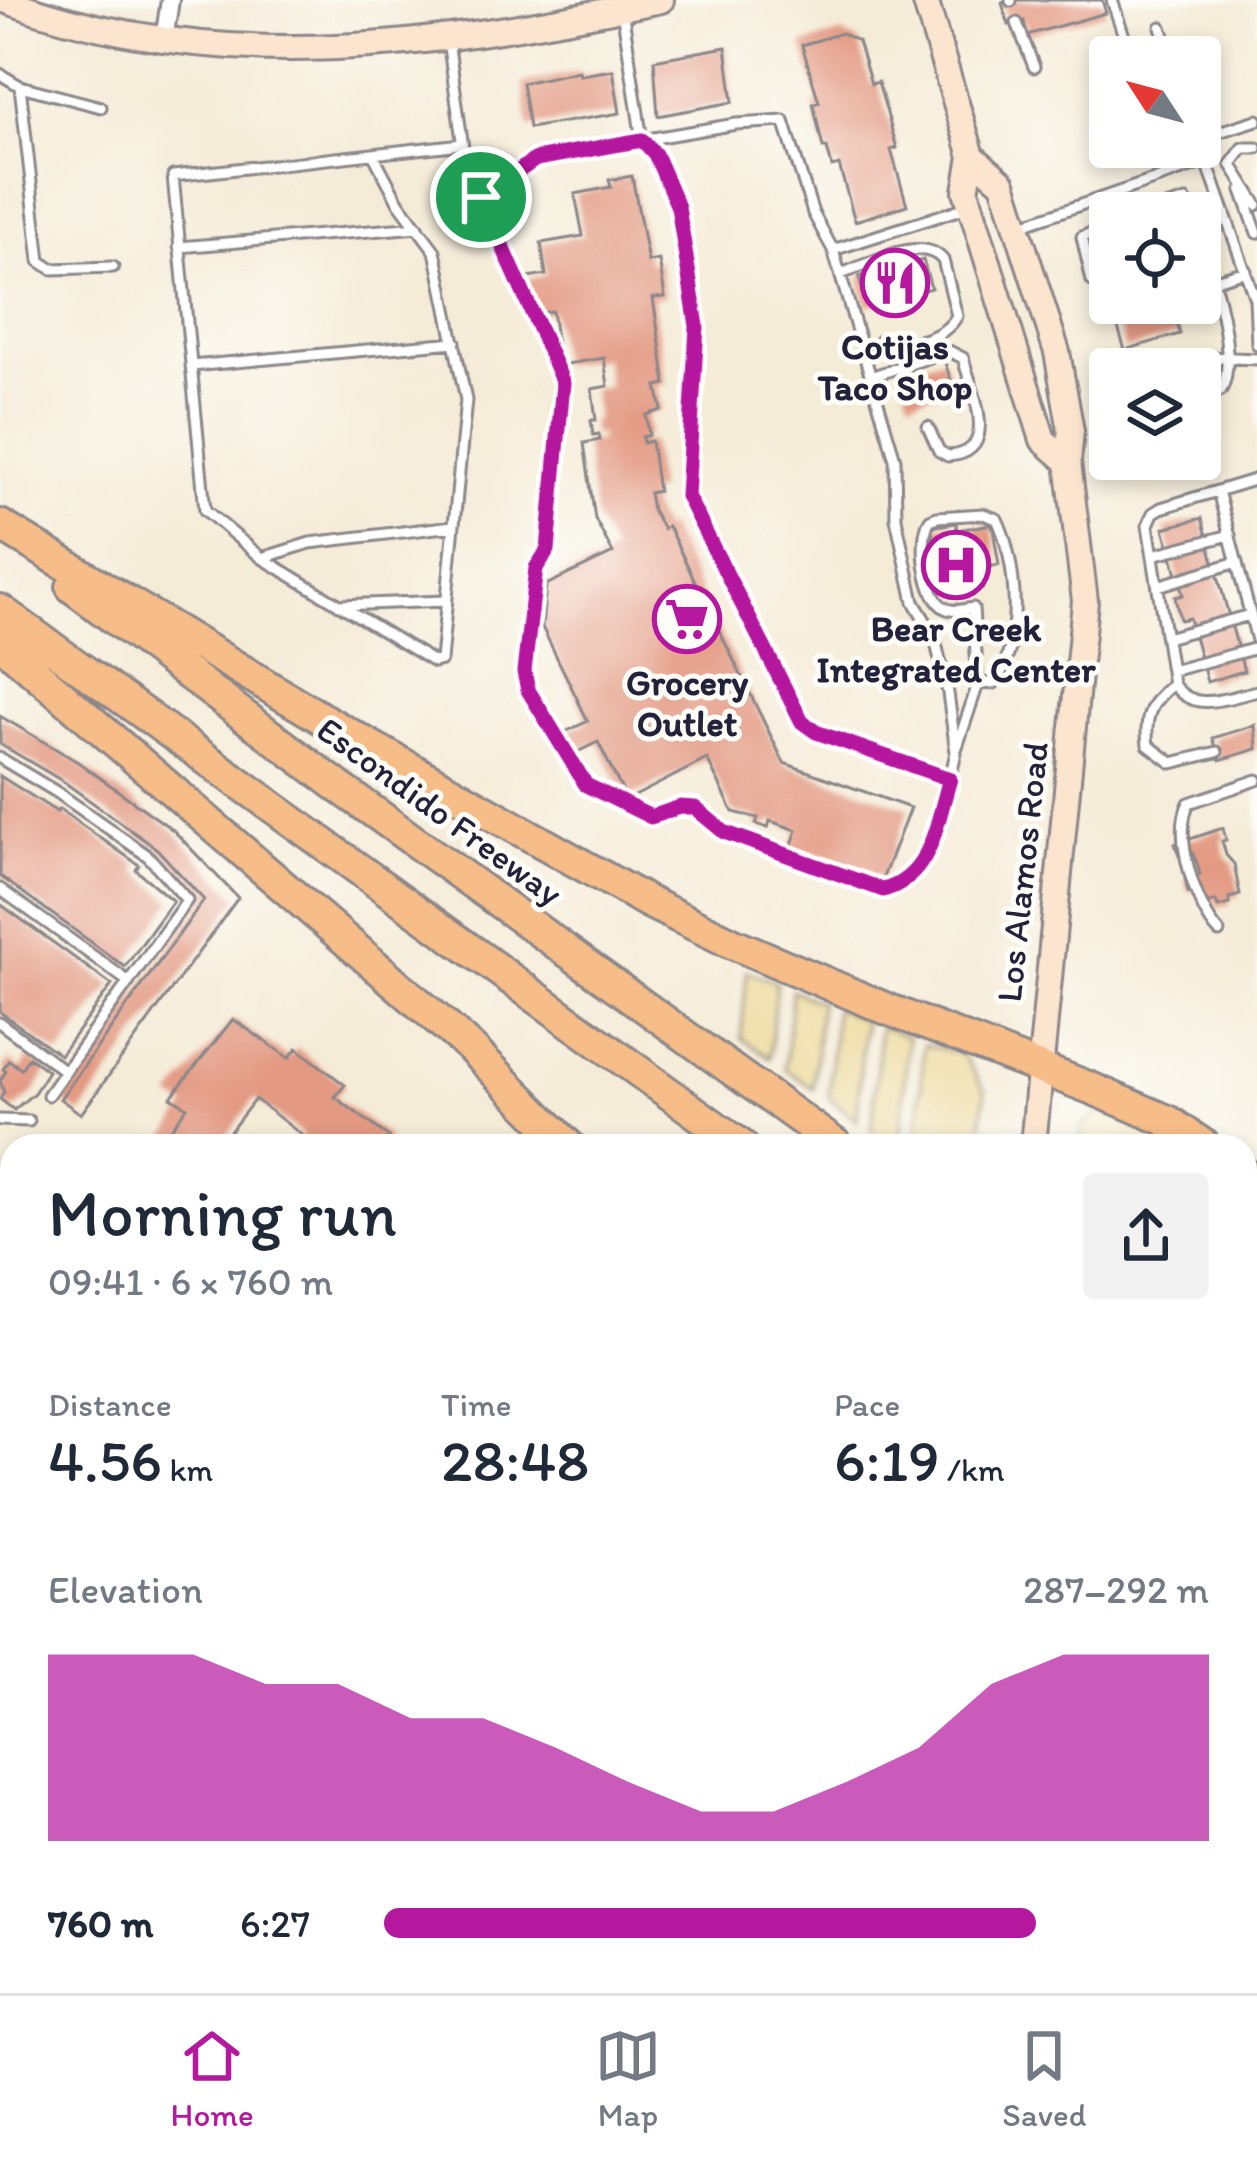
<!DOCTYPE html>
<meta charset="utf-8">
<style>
body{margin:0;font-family:Itim,sans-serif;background:#f2f2f3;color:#1f2937;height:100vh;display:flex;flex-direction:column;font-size:45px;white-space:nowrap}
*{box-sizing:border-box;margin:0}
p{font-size:39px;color:#747a83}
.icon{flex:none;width:66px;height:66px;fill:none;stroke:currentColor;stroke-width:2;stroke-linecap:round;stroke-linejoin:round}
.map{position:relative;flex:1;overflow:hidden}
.panel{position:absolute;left:0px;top:1134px;width:1257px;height:861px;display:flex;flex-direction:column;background:#fff;border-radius:36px 36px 0 0;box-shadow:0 6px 18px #0003}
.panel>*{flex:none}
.needle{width:78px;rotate:306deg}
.tools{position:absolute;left:1089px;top:36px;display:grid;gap:24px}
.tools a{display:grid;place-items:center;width:132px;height:132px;border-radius:12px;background:#fff;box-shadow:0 6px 18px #0003;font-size:60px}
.pin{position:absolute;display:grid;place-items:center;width:102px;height:102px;color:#fff;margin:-51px;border:6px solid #fff;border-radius:50%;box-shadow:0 3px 12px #0007}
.round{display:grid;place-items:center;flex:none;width:126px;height:126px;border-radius:12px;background:#f2f2f3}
.head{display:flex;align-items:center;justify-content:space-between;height:204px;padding:0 48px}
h1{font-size:66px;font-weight:600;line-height:90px}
.figures{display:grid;grid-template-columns:repeat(3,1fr);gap:18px;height:204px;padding:12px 48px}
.figures div{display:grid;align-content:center}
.figures b{font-size:60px;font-weight:600}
.figures small{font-size:33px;font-weight:400}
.figures p{font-size:33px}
.chart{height:336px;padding:24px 48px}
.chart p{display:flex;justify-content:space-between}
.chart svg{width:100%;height:216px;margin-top:12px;fill:#b5179e;opacity:.7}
ul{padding:0 48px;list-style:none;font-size:39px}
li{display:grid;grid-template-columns:192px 144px 1fr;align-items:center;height:90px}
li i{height:30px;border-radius:15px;background:#b5179e}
.tabs{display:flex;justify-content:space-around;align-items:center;height:168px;border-top:3px solid #e0e1e3;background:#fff;font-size:33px;color:#747a83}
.tabs a{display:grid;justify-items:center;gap:6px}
.tabs .active{color:#b5179e}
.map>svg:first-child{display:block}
.sand{fill:#eeda9e;stroke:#887e6c;stroke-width:3}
.building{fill:#e39982}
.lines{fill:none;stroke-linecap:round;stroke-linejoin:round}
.lane-casing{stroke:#8c878a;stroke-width:15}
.street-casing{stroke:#8c878a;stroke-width:22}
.secondary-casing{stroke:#8c878a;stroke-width:30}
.highway-casing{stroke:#8c878a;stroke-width:36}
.path{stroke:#8c878a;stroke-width:3;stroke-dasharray:3 9;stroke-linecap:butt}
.lane{stroke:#fff;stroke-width:9}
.street{stroke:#fff;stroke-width:16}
.secondary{stroke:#fce5cf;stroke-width:24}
.highway{stroke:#f7bd88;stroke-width:30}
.route-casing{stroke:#fff;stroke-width:24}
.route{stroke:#b5179e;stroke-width:15}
.labels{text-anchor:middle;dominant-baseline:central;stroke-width:10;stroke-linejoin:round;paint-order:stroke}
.poi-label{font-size:36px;font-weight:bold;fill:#22223b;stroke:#fdfcf7}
.street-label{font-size:36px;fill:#22223b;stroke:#fdfcf7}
</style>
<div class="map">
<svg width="1257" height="1993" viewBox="0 0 1257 1993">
<rect width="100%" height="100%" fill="#fdfcf7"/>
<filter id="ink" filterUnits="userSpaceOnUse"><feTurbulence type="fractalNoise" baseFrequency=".00833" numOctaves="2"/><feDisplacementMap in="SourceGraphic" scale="24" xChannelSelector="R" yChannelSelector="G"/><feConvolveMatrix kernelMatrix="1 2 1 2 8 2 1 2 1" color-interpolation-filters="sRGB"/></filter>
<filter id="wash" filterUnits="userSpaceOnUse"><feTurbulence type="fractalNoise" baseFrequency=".004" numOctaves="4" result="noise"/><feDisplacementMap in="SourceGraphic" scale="48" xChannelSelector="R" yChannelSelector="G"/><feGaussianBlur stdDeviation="2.7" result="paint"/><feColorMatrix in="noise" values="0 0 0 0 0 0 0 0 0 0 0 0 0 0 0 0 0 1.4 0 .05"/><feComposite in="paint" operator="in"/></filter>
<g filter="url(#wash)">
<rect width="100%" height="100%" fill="#f5ecd8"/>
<!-- sand -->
<path class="sand" d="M747 971 776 982 770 1058 741 1038Z
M792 990 820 1002 813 1088 785 1069Z
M835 1008 864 1020 857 1120 829 1098Z
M880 1026 908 1037 900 1146H893L872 1131Z
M924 1044 963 1055 985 1091 980 1146H917Z
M1103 1109 1172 1139 1171 1146H1081L1082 1127Z"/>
<g id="blocks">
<!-- building -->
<path class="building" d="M1014 0H1102L1106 13 1027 35 1024 21 1009 25 1002 3Z
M841 33 858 41 871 84 878 82 897 148 891 150 907 205 855 221 839 165 832 167 827 148H823L813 103 819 102 802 45Z
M726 47 733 102 658 116 654 60Z
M613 70 620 113 529 128 522 83 579 71 580 75Z
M632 176 648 262 659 260 665 297 653 298 666 384 657 386 662 410 646 415 649 435 642 437 643 443 651 441 658 491 649 493 652 510 663 529 668 526 784 763 910 808 882 880 790 850 797 830 770 821 768 828 756 824 758 818 733 812 707 759 627 800 598 742 573 754 563 733 588 721 542 627 546 585 613 553 595 519 584 443 600 440 599 434 593 435 591 420H596L592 389 608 386 604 358 560 365 552 311 534 314 528 278 546 275 541 243 583 236 575 194 611 187 609 180Z
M913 258 914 263 923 260 931 288 867 306 859 277Z
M1156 303H1171L1180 334 1125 350 1116 321 1110 322 1108 317Z
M943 357 953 386 910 401 900 373Z
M1202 518 1244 671 1207 682 1189 618 1180 620 1175 597 1183 595 1164 528Z
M956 523 957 530 992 524 999 565 985 568 987 575 941 583 931 527Z
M0 716 78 762 173 830 238 898 81 1114 60 1099 204 900 157 849 64 782 0 744Z
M1255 725 1257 749 1220 760 1213 738Z
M0 776 57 812 59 809 139 865 136 870 173 901 125 967 0 876Z
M1223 828 1226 840 1222 841 1226 855 1234 864 1240 895 1229 898 1230 904 1218 907 1216 901 1206 904 1201 888 1188 892 1185 879 1200 875 1197 863 1192 852 1179 856 1175 844Z
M0 904 112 985 60 1055 0 1012Z
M233 1019 289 1058 297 1048 345 1085 335 1097 389 1137 382 1146H293L302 1135 255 1099 219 1146H159L187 1107 171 1097Z
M29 1057 48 1071 34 1093 14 1110 0 1099 4 1092 0 1081 6 1071 3 1069 9 1060 21 1069Z
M4 1383 12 1389V1412L3 1423 0 1388Z
M12 1694V1770L0 1760V1709Z
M0 1781 12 1790V1817L0 1834Z
M1245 1810 1257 1814V1993L1223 1984 1245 1983Z
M12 1854V1928L3 1940 0 1869Z
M186 1983H245L236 1993H177Z
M358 1983H399L404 1993H363Z"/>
</g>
</g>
<g filter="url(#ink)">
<use href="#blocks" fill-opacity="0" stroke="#8c878a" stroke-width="3"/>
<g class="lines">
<!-- lane casing -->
<g class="lane-casing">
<path id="lane" d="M1112 0 1125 39
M1011 1V0
M1017 23 1034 67
M1161 27 1171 57
M448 40 465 162 481 197 536 159 642 140 622 9
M0 74 20 86 40 261 52 269 113 267
M20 86 101 107
M1200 138 1257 120
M642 140 655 154 678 207 697 325 687 496 802 722 816 732 950 779 956 752 948 693 934 635 914 602 896 518 895 459 833 250 967 207
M642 140 736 124 784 121 813 213 833 250
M1200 143 1255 299 1257 344
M1257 148H1243L1231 164 1257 205
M374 156 399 203 435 251 466 400 441 660 434 662 262 558 205 510 173 176 462 144
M1242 190 1257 233
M481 197 563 383 548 550 535 568 524 672 528 690 586 785 651 816 680 807 696 808 725 832 883 890C932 877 936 823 950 779
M1147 213 1186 201 1190 213
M1022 225 1206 162
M1110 225 1082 237 1092 281 1110 275
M1200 240C1213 274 1239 358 1221 390L1200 401
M179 247 418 227
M841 274C868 265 921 233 943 260L957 316C943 340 906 348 881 339
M1215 280 1246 271
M191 366 455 342
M1166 369 1209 357 1257 359
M870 377 949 351 963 358C972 392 1002 453 948 456L939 451 928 427
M1257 479 1161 508 1153 513 1148 525 1173 684C1194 714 1227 698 1257 691
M1218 491 1257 640
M1153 555 1230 535
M262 558 310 543 453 526
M1158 586 1237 562
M339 605 446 601
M1166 638 1250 615
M1171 671 1257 648
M1173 684C1151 701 1144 716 1148 745L1172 763 1217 752
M957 747 978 684 973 608C964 609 954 613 945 608 925 598 918 537 930 520L937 517 983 514 997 519C1017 560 1024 646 994 683L978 684
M0 758 58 793 148 856 187 900 48 1095
M0 889 129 982
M1219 932C1196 908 1172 834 1189 803L1257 780
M0 1023 65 1071
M0 1120 29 1121
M1245 1773 1257 1777
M303 1983 311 1993
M908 1983 910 1993
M1147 1983 1176 1993
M803 1987 850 1983
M68 1993 76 1983"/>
</g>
<!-- street casing -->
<g class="street-casing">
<path id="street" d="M164 40 170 0
M0 1291 12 1273"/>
</g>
<!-- secondary casing -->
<g class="secondary-casing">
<path id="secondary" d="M4 0C225 80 438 46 661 0
M925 0 972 156 966 191 1043 440 1068 462
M972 156 1003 183 1057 352 1071 431 1068 462 1085 601 1033 1146
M0 1190 12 1197
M721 1983 722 1993
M957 1983 965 1993
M986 1983 987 1993"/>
</g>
<!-- highway casing -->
<g class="highway-casing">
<path id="highway" d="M0 525 321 718 648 902 732 943 887 1009 1093 1089 1168 1121 1205 1146
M72 587 339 787 838 1146
M0 610 742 1146
M0 642 472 1049 569 1146
M1245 1174 1257 1185
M1245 1441 1257 1450
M1245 1509 1257 1518
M1245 1666 1257 1671"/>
</g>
<!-- path -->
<path class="path" d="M980 576 983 594"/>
<!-- lane -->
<use href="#lane" class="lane"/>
<!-- street -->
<use href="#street" class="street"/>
<!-- secondary -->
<use href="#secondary" class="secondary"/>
<!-- highway -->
<use href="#highway" class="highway"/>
</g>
</g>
<g class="lines" filter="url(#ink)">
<!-- route casing -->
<g class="route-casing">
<path id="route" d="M642 140 655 154 678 207 697 326 687 496 802 722 816 732 950 779C936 823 932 877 883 890L724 832 695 808 680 807 651 817 586 785 528 690 524 672 536 568 548 550 563 383 481 197 536 159Z"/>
</g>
<!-- route -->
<use href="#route" class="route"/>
</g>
<!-- icons -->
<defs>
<g id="restaurant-ring" transform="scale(3.45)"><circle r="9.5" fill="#fdfcf7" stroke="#b5179e" stroke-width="1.5"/><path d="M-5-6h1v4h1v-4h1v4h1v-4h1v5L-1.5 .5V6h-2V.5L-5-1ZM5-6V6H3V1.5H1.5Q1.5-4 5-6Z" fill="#b5179e"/></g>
<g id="hospital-ring" transform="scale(3.45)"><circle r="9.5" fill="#fdfcf7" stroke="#b5179e" stroke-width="1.5"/><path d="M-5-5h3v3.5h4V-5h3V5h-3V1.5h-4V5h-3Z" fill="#b5179e"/></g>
<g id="supermarket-ring" transform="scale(3.45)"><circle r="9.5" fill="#fdfcf7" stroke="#b5179e" stroke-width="1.5"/><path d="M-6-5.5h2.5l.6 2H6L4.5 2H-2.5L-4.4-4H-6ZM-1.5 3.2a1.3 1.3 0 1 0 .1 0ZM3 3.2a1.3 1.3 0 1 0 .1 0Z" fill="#b5179e"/></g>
</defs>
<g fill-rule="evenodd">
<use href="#restaurant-ring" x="895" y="283"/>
<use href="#hospital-ring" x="956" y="565"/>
<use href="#supermarket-ring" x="687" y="619"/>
</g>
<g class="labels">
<!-- poi labels -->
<g class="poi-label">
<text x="895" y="346">Cotijas<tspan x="895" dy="41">Taco Shop</tspan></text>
<text x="956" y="628">Bear Creek<tspan x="956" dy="41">Integrated Center</tspan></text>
<text x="687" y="682">Grocery<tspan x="687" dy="41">Outlet</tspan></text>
</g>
<!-- street labels -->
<g class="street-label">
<text transform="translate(440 811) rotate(36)">Escondido Freeway</text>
<text transform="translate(1022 872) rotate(-84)">Los Alamos Road</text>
</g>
</g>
</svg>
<div class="tools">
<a><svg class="needle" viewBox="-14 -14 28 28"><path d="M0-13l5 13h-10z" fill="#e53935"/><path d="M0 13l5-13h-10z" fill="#747a83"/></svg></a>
<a><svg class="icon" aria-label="locate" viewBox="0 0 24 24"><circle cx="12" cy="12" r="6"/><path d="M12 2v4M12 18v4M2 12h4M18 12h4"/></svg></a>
<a><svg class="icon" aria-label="layers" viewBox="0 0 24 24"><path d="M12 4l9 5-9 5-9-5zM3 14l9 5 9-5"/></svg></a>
</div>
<div class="pin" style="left:481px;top:197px;background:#1e9e55"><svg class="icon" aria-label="arrive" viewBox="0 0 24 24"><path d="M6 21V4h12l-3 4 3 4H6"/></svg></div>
<section class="panel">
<div class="head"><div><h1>Morning run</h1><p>09:41 · 6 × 760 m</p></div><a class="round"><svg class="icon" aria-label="share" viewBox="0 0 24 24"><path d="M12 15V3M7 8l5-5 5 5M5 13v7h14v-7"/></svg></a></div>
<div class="figures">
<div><p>Distance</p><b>4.56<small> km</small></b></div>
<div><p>Time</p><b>28:48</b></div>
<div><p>Pace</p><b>6:19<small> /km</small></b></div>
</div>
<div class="chart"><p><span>Elevation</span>287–292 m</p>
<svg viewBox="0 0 160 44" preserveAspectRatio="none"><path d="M0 44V6L10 6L20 6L30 12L40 12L50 19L60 19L70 25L80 32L90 38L100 38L110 32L120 25L130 12L140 6L150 6L160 6V44z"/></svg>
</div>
<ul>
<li><b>760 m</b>6:27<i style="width:79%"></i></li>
</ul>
</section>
</div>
<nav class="tabs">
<a class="active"><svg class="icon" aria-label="home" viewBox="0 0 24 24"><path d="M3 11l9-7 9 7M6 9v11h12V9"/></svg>Home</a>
<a><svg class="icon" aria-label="map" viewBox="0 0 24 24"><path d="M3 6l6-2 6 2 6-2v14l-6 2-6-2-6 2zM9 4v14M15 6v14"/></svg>Map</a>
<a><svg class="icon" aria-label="saved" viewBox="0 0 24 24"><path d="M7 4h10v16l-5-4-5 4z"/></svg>Saved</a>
</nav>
